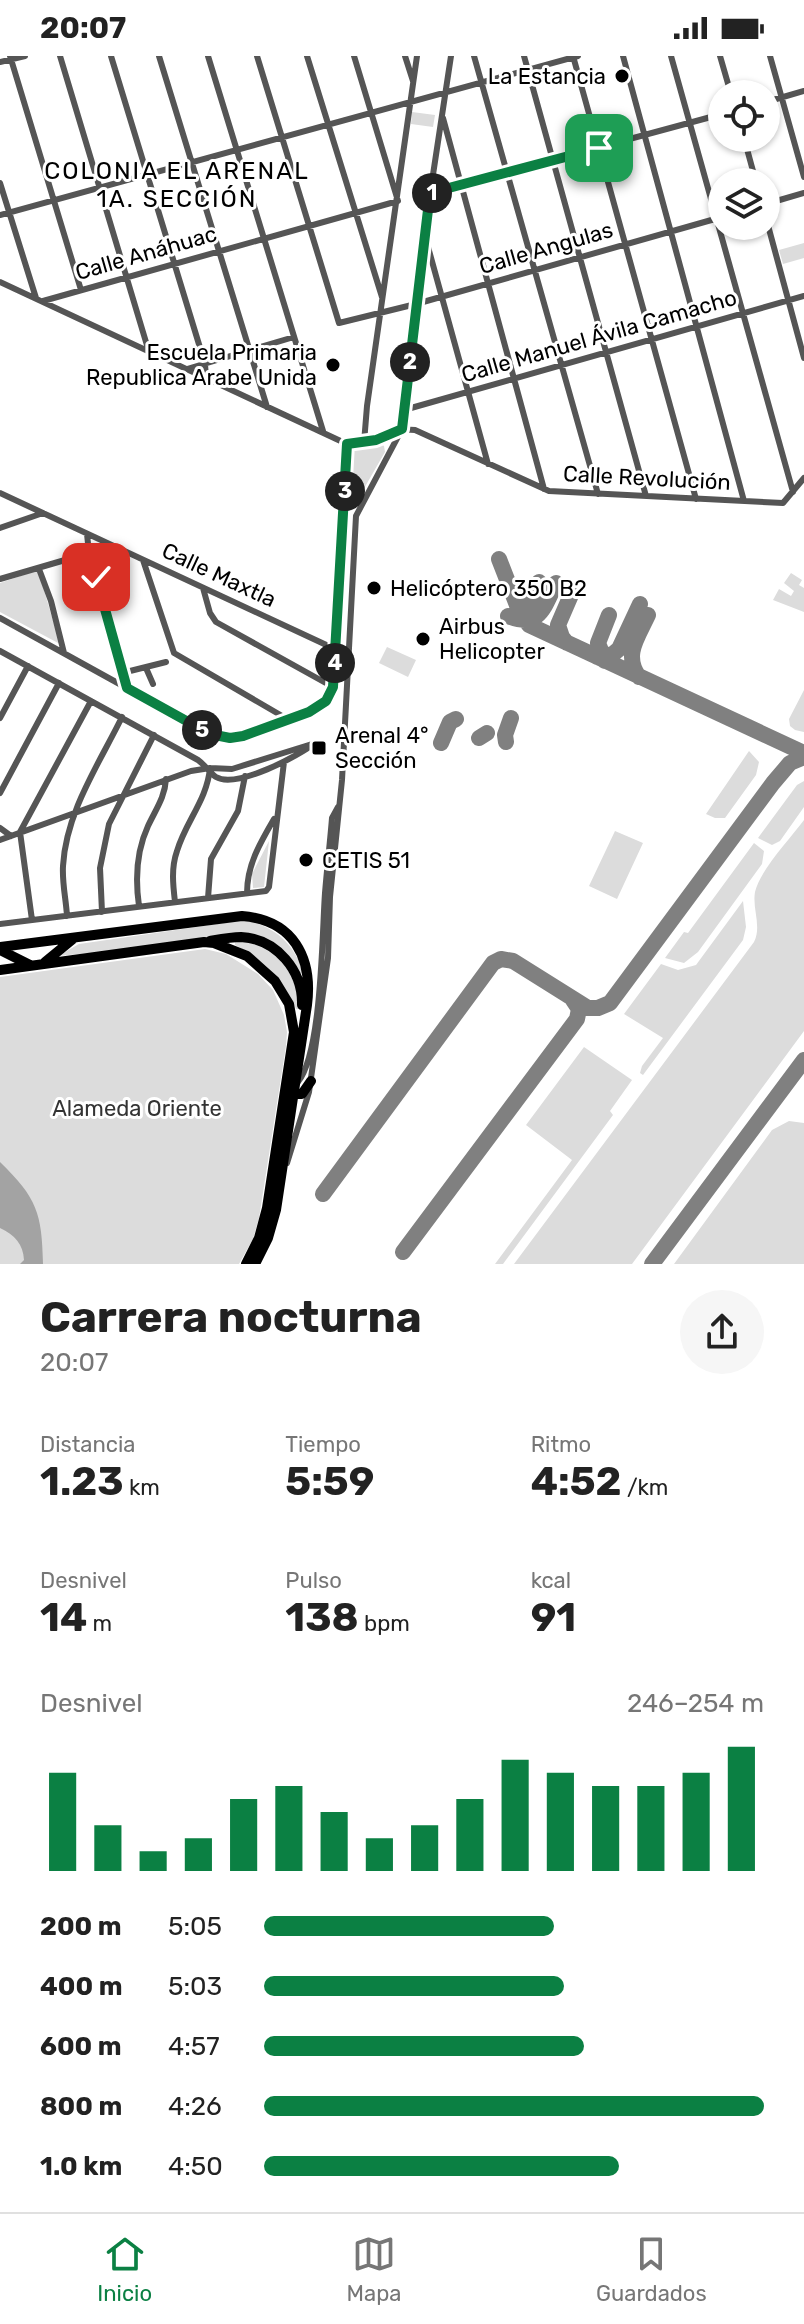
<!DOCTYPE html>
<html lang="es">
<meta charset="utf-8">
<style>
body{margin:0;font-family:Rubik,sans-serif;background:#f6f6f6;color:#222;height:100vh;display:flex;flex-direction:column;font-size:30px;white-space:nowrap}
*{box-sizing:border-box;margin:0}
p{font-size:26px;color:#767676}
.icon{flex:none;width:44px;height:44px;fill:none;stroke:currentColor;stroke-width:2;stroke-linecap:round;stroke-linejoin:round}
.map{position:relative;height:1208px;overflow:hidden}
.sheet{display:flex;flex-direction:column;background:#fff;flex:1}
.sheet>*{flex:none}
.buttons{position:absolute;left:708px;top:24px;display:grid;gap:16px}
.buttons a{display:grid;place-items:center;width:72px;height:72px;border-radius:50%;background:#fff;box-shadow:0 2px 6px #0004;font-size:40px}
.pin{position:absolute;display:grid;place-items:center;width:68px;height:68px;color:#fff;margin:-34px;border-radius:16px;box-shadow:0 4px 12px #0006}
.km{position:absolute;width:40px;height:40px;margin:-20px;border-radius:50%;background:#222;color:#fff;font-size:22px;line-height:40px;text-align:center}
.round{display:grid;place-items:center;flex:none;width:84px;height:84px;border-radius:42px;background:#f6f6f6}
.headline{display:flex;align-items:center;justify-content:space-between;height:136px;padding:0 40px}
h1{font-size:44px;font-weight:700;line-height:60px}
.stats{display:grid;grid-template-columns:repeat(3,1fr);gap:12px;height:136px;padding:8px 40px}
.stats div{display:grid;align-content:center}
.stats b{font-size:40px;font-weight:700}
.stats small{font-size:22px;font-weight:400}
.stats p{font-size:22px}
.chart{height:224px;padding:16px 40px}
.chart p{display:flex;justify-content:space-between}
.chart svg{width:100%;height:144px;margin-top:8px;stroke:#0b8043;stroke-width:6}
ul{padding:0 40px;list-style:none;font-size:26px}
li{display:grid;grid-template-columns:128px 96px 1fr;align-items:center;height:60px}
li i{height:20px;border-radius:10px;background:#0b8043}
.status{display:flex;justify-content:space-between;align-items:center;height:56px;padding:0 40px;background:#fff;direction:ltr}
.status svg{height:22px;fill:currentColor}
.dock{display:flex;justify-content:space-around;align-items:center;height:112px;border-top:2px solid #e0e0e0;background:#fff;font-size:22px;color:#767676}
.dock a{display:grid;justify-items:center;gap:4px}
.dock .current{color:#0b8043}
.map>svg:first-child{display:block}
.green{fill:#dcdcdc}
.water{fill:#a3a3a3}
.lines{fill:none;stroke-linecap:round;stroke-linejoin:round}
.taxiway{stroke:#808080;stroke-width:16}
.minor{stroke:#555;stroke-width:6}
.primary{stroke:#000;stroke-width:10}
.route-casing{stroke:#fff;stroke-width:16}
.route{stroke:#0b8043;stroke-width:10}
.poi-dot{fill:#000;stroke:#fff;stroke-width:3}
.labels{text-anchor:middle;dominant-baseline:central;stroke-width:6;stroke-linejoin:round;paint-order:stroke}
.poi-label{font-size:22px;fill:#000;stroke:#fff;text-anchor:start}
.street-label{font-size:22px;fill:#000;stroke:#fff}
.park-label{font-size:22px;fill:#333;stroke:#fff}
.neighbourhood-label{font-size:24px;letter-spacing:2px;fill:#000;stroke:#fff}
</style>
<div class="status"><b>20:07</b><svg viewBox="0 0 49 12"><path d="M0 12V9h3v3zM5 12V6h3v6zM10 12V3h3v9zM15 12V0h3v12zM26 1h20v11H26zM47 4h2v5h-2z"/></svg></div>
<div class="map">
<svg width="804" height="1208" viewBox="0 0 804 1208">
<rect width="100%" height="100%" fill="#fff"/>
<!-- green -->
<path class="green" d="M412 56 435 59 433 71 411 68Z
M804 187V202L783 208 779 194Z
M381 387 384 390 385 396 347 462 352 395Z
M38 514 60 588 0 556V527Z
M791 517 802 524 799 529 804 532V556L773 544 779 533 791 540 794 535 784 527Z
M387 591 416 604 408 621 379 607Z
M804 634V676L795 674 790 670 789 663Z
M749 695 759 706 756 719 725 762H715L706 758Z
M804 725V751L780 785 772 789 758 782 797 729Z
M804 764V975L632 1208H514L754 886C762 870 752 853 755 836 760 814 790 783 804 764Z
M615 775 643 787 617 843 589 830Z
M269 785 264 831 253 832 252 818Z
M754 787 764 795 762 808 698 896 684 907 665 902 684 876 688 877Z
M743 845 746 871 743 884 643 1019 640 1017 642 1010 663 982 624 958 661 908 678 914 696 909Z
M245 864C275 871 294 887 303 916L299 918 260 882 58 900 79 888Z
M235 885C272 886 299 916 299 953H296C283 923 264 904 235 889Z
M205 893 226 898 258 918 273 934 284 959 287 976 286 990 259 1162 253 1183 239 1208H0V921Z
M584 991 632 1024 610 1055 613 1059 503 1208H495L572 1104 526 1069Z
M789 1065 804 1067V1208H674L772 1074Z"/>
<!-- water -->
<path class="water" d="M0 1106C37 1142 42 1157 43 1208H20L24 1204C23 1188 15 1179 0 1172Z"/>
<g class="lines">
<!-- taxiway -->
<path class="taxiway" d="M499 503 520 557 529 569 804 697
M508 560C540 573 544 551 556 527
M532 567 527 550 539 526
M567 587 562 581 558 569 574 532
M597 601 613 598 619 593 640 548
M605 605 598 587 609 559
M639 621C623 599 638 581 648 559
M479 682 487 677
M506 686 505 679 511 662
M441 687 450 666 456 663
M323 1138 493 907 501 903 513 905 588 952H598L610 947 773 727 790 707 804 701
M403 1196 577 963 579 953 573 944
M652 1208 804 1004"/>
<!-- minor -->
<path class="minor" d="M10 0 81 234
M60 0 149 296
M111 0 205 308 206 322
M159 0 267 351
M208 0 323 375
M257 0 339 267 416 248 722 161
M307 0 382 241
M405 0 413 25
M474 0 598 438
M524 0 646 440
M573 0 696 443
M623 0 744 445
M671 0 793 436
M720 0 731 38
M770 0 804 121
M0 6 25 0
M766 46 804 35
M443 62 544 433
M744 82 756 126
M0 127 36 242
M430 137 722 58
M766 148 804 137
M0 159 578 0
M766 162 804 302
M425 180 488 408
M0 226 347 388C373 388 396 371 415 374L549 435 783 447 804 422
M43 245 398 145 354 0
M187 313 294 281
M404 354 804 240
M364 387 367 350 417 0
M0 437 335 593
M0 472 43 457
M87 478 89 497 127 632
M143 504 174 597 289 664
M39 513 51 545 64 597
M0 523 89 497
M203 532 210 557 216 566 333 631
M0 562 210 678 238 681 289 664 321 649 333 631 347 388
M0 595 198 704C205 709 210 717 216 721 236 733 299 700 315 687
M146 612 153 628
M122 617 166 606
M0 662 28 610
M0 737 59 627
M0 772 11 780
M0 784 191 715 210 712 232 713 312 688
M247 837C247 809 260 787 274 763
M208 842 211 803 238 755 245 720
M175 846C173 829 171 812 177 795 186 765 207 744 210 712
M139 850C135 822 136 796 148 770 156 753 165 741 166 723
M102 856 100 812 109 768 154 679
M67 860C66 843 62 827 63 810 66 756 99 708 122 661
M32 864 20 776 91 645
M0 868 266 835 269 831 284 706
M298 1026C322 996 322 878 325 837 327 812 330 787 332 762L338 751
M287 1107 309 1036 328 902 330 841 342 724 356 460 402 373 424 178 451 0"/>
<!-- primary -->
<path class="primary" d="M210 885C221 883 231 881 241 881 277 883 303 915 302 949
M0 891 242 860C293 864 313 901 307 949L276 1154 268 1182 255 1208
M0 894 30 909
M45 906 73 883
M0 914 204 886 214 887 247 900 275 925 289 948 294 976 267 1152 259 1182 246 1208
M288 1038H302L311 1025"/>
</g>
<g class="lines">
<!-- route casing -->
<g class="route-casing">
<path id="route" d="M96 521 127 632 210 678 230 682 243 680 309 656 326 645 333 631 347 388 376 384 402 373 430 137 599 92"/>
</g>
<!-- route -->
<use href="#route" class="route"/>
</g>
<!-- markers -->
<g class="poi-dot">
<circle cx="622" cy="20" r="8"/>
<circle cx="333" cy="309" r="8"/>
<circle cx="374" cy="532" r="8"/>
<circle cx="423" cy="583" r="8"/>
<rect x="311" y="684" width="16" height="16" rx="4"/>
<circle cx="306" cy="804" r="8"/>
</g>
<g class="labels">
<!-- poi labels -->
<g class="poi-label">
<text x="606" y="20" text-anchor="end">La Estancia</text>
<text x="317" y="296" text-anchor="end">Escuela Primaria<tspan x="317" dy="25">Republica Arabe Unida</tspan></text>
<text x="390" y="532">Helicóptero 350 B2</text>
<text x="439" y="570">Airbus<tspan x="439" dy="25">Helicopter</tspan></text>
<text x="335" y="679">Arenal 4°<tspan x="335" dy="25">Sección</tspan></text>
<text x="322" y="804">CETIS 51</text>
</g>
<!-- street labels -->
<g class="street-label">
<text transform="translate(546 192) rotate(-16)">Calle Angulas</text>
<text transform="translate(146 197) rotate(-16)">Calle Anáhuac</text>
<text transform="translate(599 280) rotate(-16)">Calle Manuel Ávila Camacho</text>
<text transform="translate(647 422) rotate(3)">Calle Revolución</text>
<text transform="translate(219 519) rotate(25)">Calle Maxtla</text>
</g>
<!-- park labels -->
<g class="park-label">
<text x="137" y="1052">Alameda Oriente</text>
</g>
<!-- neighbourhood labels -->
<g class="neighbourhood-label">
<text x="177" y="115">COLONIA EL ARENAL<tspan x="177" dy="28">1A. SECCIÓN</tspan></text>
</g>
</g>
</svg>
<div class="buttons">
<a><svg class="icon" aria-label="locate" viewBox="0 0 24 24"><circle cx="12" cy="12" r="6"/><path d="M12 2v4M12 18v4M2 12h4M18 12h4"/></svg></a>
<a><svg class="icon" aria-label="layers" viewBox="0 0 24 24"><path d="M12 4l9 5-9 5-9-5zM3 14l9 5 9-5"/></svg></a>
</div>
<div class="pin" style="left:599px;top:92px;background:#1e9e55"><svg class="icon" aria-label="arrive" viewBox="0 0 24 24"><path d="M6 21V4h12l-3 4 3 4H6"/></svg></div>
<div class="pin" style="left:96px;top:521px;background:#d93025"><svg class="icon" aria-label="check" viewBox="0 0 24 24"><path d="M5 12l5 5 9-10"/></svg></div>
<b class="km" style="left:432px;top:137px">1</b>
<b class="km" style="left:410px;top:306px">2</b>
<b class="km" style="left:345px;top:435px">3</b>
<b class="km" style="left:335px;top:607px">4</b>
<b class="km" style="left:202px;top:674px">5</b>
</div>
<section class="sheet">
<div class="headline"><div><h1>Carrera nocturna</h1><p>20:07</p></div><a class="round"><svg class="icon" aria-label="share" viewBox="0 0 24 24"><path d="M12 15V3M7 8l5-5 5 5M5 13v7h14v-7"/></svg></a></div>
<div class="stats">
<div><p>Distancia</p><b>1.23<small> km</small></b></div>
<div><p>Tiempo</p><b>5:59</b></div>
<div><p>Ritmo</p><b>4:52<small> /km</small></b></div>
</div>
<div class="stats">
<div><p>Desnivel</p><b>14<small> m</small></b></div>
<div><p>Pulso</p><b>138<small> bpm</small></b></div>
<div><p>kcal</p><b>91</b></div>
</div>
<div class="chart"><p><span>Desnivel</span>246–254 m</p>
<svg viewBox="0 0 160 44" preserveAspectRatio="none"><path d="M5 44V14M15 44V30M25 44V38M35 44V34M45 44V22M55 44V18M65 44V26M75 44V34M85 44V30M95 44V22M105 44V10M115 44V14M125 44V18M135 44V18M145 44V14M155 44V6"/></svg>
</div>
<ul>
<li><b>200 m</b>5:05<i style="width:58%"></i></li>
<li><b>400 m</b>5:03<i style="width:60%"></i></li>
<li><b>600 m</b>4:57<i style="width:64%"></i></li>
<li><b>800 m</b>4:26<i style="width:100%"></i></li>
<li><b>1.0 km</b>4:50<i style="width:71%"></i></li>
</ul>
</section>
<nav class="dock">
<a class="current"><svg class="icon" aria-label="home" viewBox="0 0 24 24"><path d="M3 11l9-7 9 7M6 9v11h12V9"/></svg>Inicio</a>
<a><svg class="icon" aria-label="map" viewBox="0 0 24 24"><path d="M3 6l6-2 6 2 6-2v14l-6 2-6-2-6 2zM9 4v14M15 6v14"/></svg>Mapa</a>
<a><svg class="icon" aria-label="saved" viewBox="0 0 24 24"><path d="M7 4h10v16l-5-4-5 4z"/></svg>Guardados</a>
</nav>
